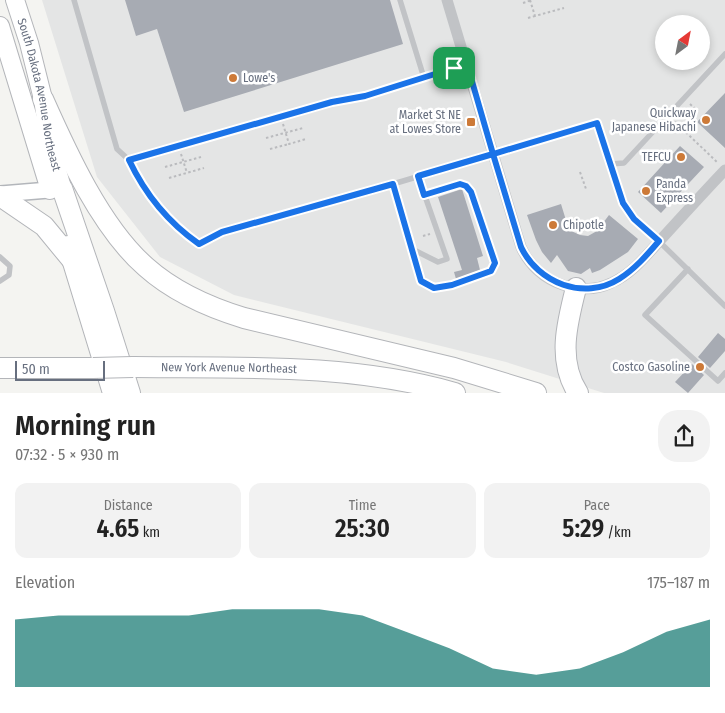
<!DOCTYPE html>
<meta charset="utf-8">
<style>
body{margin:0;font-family:"Fira Sans Condensed",sans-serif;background:#f2f2f2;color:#222;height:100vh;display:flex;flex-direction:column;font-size:19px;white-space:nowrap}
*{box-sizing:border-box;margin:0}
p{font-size:16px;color:#767676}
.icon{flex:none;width:28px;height:28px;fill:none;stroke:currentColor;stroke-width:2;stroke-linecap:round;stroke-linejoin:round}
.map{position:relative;height:393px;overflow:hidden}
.drawer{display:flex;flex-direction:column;background:#fff;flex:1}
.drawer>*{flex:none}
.needle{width:32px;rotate:32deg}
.buttons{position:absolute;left:655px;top:15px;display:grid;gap:10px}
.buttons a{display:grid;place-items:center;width:55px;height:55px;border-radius:50%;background:#fff;box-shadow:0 2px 8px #0003;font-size:25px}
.scale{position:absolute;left:15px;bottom:12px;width:90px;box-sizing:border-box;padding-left:5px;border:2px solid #676f7f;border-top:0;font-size:14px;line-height:18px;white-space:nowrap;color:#676f7f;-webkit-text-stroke:4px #fff;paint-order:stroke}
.pin{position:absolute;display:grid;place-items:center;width:42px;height:42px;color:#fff;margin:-21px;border-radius:10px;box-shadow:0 2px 8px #0006}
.round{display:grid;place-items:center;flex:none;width:52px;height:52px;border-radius:20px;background:#f2f2f2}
.overview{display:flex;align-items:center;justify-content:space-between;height:85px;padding:0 15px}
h1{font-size:28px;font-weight:600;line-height:38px}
.metrics{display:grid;grid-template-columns:repeat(3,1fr);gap:8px;height:85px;padding:5px 15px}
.metrics div{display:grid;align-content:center;border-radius:12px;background:#f2f2f2;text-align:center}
.metrics b{font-size:25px;font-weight:600}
.metrics small{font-size:14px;font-weight:400}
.metrics p{font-size:14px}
.chart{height:140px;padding:10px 15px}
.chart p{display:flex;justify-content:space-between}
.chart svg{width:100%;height:90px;margin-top:5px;fill:#0f766e;opacity:.7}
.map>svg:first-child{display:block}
.built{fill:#e4e5e5;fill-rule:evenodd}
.building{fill:#a7abb3}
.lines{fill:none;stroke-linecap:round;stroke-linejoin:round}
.secondary-casing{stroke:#b3b6bb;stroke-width:18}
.primary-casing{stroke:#b4b6ba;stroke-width:20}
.highway-casing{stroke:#b3b5b9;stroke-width:22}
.path{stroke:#babbbe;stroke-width:2;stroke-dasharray:2.5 2.5;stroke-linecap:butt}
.lane{stroke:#c1c3c6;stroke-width:5.5}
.street{stroke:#c1c3c6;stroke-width:11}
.secondary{stroke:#fff;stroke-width:15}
.primary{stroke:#fff;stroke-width:18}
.highway{stroke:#fff;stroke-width:20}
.highway-bridge-casing{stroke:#b3b5b9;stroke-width:22;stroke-linecap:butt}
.highway-bridge{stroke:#fff;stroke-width:20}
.route-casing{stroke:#fff;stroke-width:10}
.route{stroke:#1a73e8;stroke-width:6}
.poi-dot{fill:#cd7a38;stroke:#fff;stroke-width:2}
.labels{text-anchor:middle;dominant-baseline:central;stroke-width:5;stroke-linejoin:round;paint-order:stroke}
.poi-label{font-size:12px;fill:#676f7f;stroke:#fff;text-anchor:end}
.street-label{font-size:12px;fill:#676f7f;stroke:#fff}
</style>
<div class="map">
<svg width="725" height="393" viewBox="0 0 725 393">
<rect width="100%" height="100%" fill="#f4f4f1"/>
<!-- built -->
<path class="built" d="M42 0H725V393H604L506 362 234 295 160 257 97 177ZM664 24H701V61H664Z"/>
<!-- building -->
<path class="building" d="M125 0H390L403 44 184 112 157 29 136 36Z
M725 93V148L697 122Z
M680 146 704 167 661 213 638 192Z
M462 189 483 256 477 258 480 270 456 279 454 272 462 270 438 197Z
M561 204 569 230 580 235 588 236 597 231 609 215 638 239 628 252 600 270 592 273 590 268 581 274 568 271 557 255 551 263 542 252 536 240 527 215Z
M718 333 725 339V351L710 368 698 357Z
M692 364 704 375 688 393 675 382Z"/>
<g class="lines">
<!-- secondary casing -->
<g class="secondary-casing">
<path id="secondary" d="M0 194 61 189"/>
</g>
<!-- primary casing -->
<g class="primary-casing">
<g id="primary">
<path id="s1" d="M15 0 29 43 43 99 50 146 62 188"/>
<path d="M0 26 50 190"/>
</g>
</g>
<!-- highway casing -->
<g class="highway-casing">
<g id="highway">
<path d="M43 99C67 153 101 228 146 267 174 292 208 307 244 318L454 368 536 393"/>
<path d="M62 188 104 311 130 393"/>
<path d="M0 196 44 226 72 260"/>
<path d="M68 246 113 393"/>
<path d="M576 288C567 323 557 361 578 393"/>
<path id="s2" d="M133 367C241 368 350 363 455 393"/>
<path d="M0 368H93"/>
</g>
</g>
<!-- path -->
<path class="path" d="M530 0 535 16 564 8
M523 3 532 0
M528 18 535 16
M690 104 698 111
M675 122 717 162
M283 124 289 144 306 139
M266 138 303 128
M270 149 289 144
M181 154 187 173
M165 167 201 157
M580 172 586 189
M169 178 204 168
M423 236 430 234"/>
<!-- lane -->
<path class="lane" d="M74 0 117 149 129 160 137 178 171 221 199 244 222 232 393 184 597 123 621 199 628 211 725 306
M400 0 424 78
M129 160 332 102 365 96 467 64
M610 164 624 163 725 54
M393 184 421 281 434 288 452 285 491 271 495 263 471 192 466 186 460 183 424 195
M410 248 438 262 447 259 418 176
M0 257 10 266 9 275 0 281
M688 269 645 315 718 381 725 373"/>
<!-- street -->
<path class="street" d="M447 0 521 247C529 265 544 279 563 285 579 290 595 291 611 283 633 274 649 252 665 235 685 213 705 191 725 170"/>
<!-- secondary -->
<use href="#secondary" class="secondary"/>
<!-- primary -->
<use href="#primary" class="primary"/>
<!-- highway -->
<use href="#highway" class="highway"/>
<!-- highway-bridge casing -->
<g class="highway-bridge-casing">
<path id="highway-bridge" d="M93 368 133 367"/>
</g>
<!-- highway-bridge -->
<use href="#highway-bridge" class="highway-bridge"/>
</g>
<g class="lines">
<!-- route casing -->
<g class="route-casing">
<path id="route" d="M454 68 365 96 332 102 129 160C145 194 169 223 199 244L222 232 393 184 421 281 434 288 452 285 491 271 495 263 471 192 466 186 460 184 424 195 418 176 493 154 521 247C538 283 584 301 619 279 635 269 647 255 659 241L634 219 623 203 597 123 493 154 467 64 454 68"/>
</g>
<!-- route -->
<use href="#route" class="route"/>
</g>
<!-- markers -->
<g class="poi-dot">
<circle cx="233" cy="78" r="5"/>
<circle cx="706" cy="120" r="5"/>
<rect x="466" y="117" width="10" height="10" rx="2.5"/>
<circle cx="681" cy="157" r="5"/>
<circle cx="646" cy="191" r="5"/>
<circle cx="553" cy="225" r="5"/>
<circle cx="700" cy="367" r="5"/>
</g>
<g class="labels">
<!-- poi labels -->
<g class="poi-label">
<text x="243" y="78" text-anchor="start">Lowe's</text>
<text x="696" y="113">Quickway<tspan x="696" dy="14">Japanese Hibachi</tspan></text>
<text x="461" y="115">Market St NE<tspan x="461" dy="14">at Lowes Store</tspan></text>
<text x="671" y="157">TEFCU</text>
<text x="656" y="184" text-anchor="start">Panda<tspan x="656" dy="14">Express</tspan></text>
<text x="563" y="225" text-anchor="start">Chipotle</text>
<text x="690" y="367">Costco Gasoline</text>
</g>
<!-- street labels -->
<g class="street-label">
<text stroke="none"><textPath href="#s1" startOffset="98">South Dakota Avenue Northeast</textPath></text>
<text stroke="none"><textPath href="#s2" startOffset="96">New York Avenue Northeast</textPath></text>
</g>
</g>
</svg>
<div class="buttons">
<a><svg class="needle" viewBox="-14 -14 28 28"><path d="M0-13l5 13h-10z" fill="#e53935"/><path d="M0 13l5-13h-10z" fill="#767676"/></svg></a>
</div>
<div class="scale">50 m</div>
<div class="pin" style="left:454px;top:68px;background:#1e9e55"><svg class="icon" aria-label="arrive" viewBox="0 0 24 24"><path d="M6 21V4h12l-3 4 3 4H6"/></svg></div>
</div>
<section class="drawer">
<div class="overview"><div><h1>Morning run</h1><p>07:32 · 5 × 930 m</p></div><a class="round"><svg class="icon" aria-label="share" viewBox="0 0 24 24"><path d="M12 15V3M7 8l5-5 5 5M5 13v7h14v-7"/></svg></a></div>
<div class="metrics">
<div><p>Distance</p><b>4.65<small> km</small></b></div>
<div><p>Time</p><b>25:30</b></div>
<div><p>Pace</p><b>5:29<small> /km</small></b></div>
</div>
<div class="chart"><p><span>Elevation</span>175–187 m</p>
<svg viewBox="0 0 160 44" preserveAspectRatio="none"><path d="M0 44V11L10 9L20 9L30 9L40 9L50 6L60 6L70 6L80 9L90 17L100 25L110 35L120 38L130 35L140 27L150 17L160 11V44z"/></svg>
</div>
</section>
